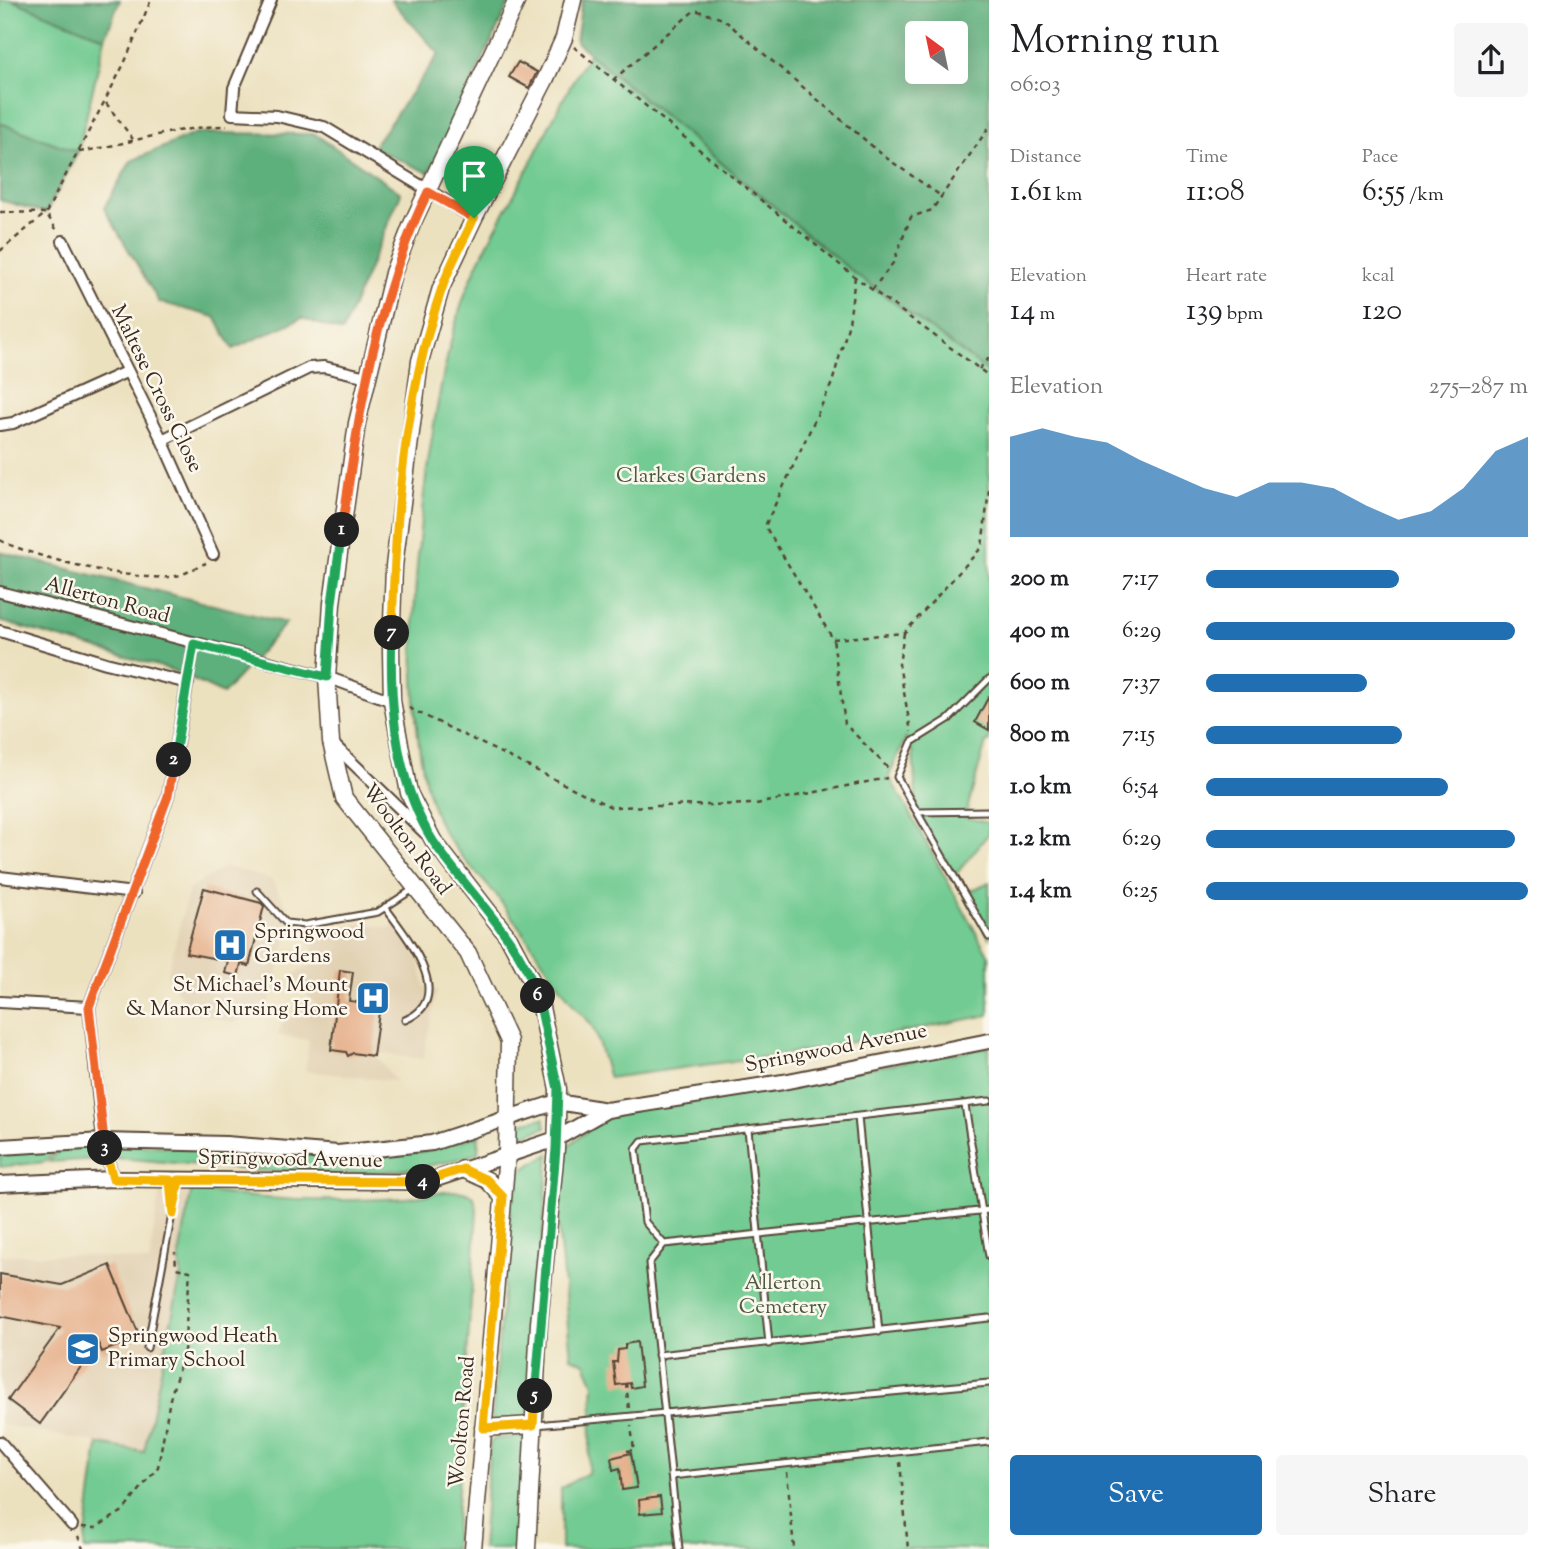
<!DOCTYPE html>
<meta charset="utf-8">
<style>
body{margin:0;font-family:"Sorts Mill Goudy",serif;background:#f6f6f6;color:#202124;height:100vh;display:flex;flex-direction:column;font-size:26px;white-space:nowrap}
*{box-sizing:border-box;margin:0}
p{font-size:23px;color:#757577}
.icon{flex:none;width:38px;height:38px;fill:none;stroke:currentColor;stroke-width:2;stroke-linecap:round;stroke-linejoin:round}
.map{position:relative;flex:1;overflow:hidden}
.details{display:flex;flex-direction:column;background:#fff;width:560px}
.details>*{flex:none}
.needle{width:46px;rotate:327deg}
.buttons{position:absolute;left:905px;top:21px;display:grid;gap:14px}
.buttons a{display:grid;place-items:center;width:63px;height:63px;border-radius:7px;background:#fff;box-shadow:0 4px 18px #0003;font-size:35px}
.pin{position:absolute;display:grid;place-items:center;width:60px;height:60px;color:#fff;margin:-72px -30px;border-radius:50% 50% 50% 0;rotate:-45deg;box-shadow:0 0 7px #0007}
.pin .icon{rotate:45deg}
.km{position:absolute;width:35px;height:35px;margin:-18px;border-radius:50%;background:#222;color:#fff;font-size:19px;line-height:35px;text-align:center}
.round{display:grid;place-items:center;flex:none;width:74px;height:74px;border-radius:7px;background:#f6f6f6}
.headline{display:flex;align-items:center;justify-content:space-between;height:119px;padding:0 21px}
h1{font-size:38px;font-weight:600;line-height:52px}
.figures{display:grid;grid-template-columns:repeat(3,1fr);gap:10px;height:119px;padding:7px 21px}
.figures div{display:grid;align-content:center}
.figures b{font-size:30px;font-weight:600}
.figures small{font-size:19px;font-weight:400}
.figures p{font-size:19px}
.chart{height:196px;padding:14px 21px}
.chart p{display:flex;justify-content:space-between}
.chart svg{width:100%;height:126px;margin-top:7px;fill:#1f6fb2;opacity:.7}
.action{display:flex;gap:14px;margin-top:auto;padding:14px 21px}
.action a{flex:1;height:80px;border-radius:7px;background:#1f6fb2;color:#fff;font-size:28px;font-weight:600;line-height:80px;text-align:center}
.action a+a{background:#f6f6f6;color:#202124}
ul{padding:0 21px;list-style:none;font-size:23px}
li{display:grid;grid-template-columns:112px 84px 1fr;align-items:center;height:52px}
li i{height:18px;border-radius:9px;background:#1f6fb2}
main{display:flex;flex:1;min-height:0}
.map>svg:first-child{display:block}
.built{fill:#e2d2b4}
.green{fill:#72cb92;stroke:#567a58;stroke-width:2}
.forest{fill:#5daf7c;stroke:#4c6c4d;stroke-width:2;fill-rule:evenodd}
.building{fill:#e6b18c}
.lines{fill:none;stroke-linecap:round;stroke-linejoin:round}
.service-casing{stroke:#564536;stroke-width:9}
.minor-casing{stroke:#564536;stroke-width:14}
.tertiary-casing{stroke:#564536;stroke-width:18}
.secondary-casing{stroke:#564536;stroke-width:19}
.path{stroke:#564536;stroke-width:2.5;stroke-dasharray:5 5;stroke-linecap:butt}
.service{stroke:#fff;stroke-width:5}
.minor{stroke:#fff;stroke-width:10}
.tertiary{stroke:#fff;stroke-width:14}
.secondary{stroke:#fff;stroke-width:16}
.split-1-casing{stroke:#fff;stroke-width:14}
.split-2-casing{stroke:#fff;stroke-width:14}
.split-3-casing{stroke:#fff;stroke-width:14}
.split-4-casing{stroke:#fff;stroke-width:14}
.split-5-casing{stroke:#fff;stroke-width:14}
.split-6-casing{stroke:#fff;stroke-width:14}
.split-7-casing{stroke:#fff;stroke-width:14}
.split-8-casing{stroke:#fff;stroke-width:14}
.split-1{stroke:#f0652b;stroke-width:9}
.split-2{stroke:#22a559;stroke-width:9}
.split-3{stroke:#f0652b;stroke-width:9}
.split-4{stroke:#f5b400;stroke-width:9}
.split-5{stroke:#f5b400;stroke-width:9}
.split-6{stroke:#22a559;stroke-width:9}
.split-7{stroke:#22a559;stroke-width:9}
.split-8{stroke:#f5b400;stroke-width:9}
.labels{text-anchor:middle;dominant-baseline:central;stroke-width:5;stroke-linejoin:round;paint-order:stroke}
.street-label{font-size:21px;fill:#3b2a1e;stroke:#fbf7ec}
.park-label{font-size:21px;fill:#4c5a41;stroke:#fbf7ec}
.poi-label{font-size:21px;fill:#3b2a1e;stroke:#fbf7ec;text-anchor:start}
</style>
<main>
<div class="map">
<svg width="989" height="1549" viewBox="0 0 989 1549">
<rect width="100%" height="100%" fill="#fbf7ec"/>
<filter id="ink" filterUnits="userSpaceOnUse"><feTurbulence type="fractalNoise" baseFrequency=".0143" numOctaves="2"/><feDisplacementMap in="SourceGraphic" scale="14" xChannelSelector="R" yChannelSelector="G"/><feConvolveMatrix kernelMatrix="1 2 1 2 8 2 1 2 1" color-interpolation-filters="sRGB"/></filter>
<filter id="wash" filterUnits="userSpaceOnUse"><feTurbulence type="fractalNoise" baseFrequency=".00686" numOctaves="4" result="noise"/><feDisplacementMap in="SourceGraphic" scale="28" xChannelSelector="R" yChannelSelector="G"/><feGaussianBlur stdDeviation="1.57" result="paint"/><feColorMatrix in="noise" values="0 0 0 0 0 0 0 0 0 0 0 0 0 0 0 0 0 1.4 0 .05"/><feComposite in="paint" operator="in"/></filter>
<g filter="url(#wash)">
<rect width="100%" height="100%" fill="#ece1bf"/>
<!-- built -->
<path class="built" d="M225 867 271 879 293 916 270 1001 234 1023 189 1011 167 974 189 889Z
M360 923 391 928 396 924 419 959 425 986 437 990 423 1059 373 1052 396 1081 305 1071 309 1040 278 1035 283 1021 316 1006 293 975 321 960 309 943Z
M160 1188 192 1189 179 1256 181 1273 144 1452 0 1424V1255H81L149 1262Z"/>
<!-- green -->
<path class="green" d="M0 0H12L105 38 78 152 0 123Z
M589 54 854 273 989 372V742H986L965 817 989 823V833L954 877 917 812 913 753 906 738 889 776 989 956V1015L806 1051 609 1078C604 1063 600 1046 594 1030 590 1020 579 1013 573 1004 546 968 523 930 495 894 478 874 455 852 442 829 386 721 424 419 462 303 478 254 508 209 531 162 550 125 567 89 589 54Z
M989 882V937L964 894Z
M989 1047V1549H561V1488L588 1473 594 1384 585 1363 571 1357 558 1224 564 1149 608 1114Z
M544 1118 546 1127 523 1136 518 1131 520 1123Z
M479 1135 478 1153C363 1192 232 1165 114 1158L113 1144 364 1155 425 1151Z
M60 1144 45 1162 0 1167V1151Z
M101 1144V1159L49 1162 62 1145Z
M549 1154 527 1422 492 1420 513 1175Z
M192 1189C265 1202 332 1202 406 1198 426 1197 458 1184 474 1197L477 1211 454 1549H84L98 1444 144 1452 181 1274 179 1256Z
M521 1436 526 1444 521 1504 522 1549H482L490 1443 494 1439Z"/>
<!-- forest -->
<path class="forest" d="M12 0H120L105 38Z
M391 0H511L429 173 372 148 439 54Z
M582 0H989V372L854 273 576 42ZM917 33H956V72H917Z
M0 123 78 152 46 213 0 200Z
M196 133 315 134 401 193 342 332 302 318 233 349 215 317 159 302 104 208 131 161Z
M0 552 286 623 223 694 172 670 0 621Z"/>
<g id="blocks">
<!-- building -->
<path class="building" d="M518 62 537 72 529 88 509 77Z
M989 696V730L975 722Z
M204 888 261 903 264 906 249 966 241 964 238 976 225 973 228 961 186 953Z
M340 970 353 972 349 1001 380 1005 373 1056 353 1053 348 1056 346 1052 331 1050Z
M110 1265 140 1337 102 1352 98 1343 40 1424 8 1400 60 1328 0 1316V1274L62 1285Z
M637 1342 642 1386 631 1388 630 1383 616 1385 613 1362H617L618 1350 625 1349V1344Z
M631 1453 637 1488 622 1490 620 1468 613 1470 611 1458Z
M660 1497 662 1512 640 1514 639 1500Z"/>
</g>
</g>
<g filter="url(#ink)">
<use href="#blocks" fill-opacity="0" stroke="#564536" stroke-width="2"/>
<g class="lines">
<!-- service casing -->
<g class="service-casing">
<path id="service" d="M989 811 917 812 989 937
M917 812 897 777 912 742 949 719 989 679
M257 891 286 923 305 925 378 912 415 888
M385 907C406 936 458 998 405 1020
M965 1105 989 1256
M858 1117 879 1332
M748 1129 769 1344
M664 1244 645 1222 636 1149 642 1141 989 1101
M147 1348 178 1182
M658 1355 989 1318
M536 1425 989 1383
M671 1476 989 1442
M679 1549 649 1263 664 1244 989 1210"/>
</g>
<!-- minor casing -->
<g class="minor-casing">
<path id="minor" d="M271 0 234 88 232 114 277 116 324 127 474 218
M63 241 162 440 213 554
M0 425 13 423 126 372
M162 440 309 368 324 367 367 377
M0 592 327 677 392 701
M0 631 106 663 188 683
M333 744 425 833
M0 877 134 893
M0 1002 89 1007
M113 1179 103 1141 89 1007 168 796 194 644
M0 1442 72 1525"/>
</g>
<!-- tertiary casing -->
<g class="tertiary-casing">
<path id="tertiary" d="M0 1147 103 1141 226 1144 338 1153 432 1143 557 1102 607 1110 783 1082 989 1041
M0 1184 113 1179 427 1182 556 1139 607 1110"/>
</g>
<!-- secondary casing -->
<g class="secondary-casing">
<path id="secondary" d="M463 1169 487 1180 503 1197
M483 1428 533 1425
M473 1549 507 1154 509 1041 468 953 344 798 331 742 327 677 332 603 357 423 393 273 412 224 517 0
M527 1549 539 1323 556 1149 558 1089 538 993 509 938 433 840 409 793 392 701 391 650 394 566 420 361 441 288 474 218 545 80 564 38 573 0"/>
</g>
<!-- path -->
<path class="path" d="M574 47 855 277 989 376
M613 80 695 10 723 19 885 157 941 196
M106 103 135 142
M79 152C129 144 177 126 227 126
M0 212 46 213 58 232
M0 251 46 213 124 64 151 0
M855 277 849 323 832 383 765 526 833 639 845 724 889 769
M872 290 893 263 911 217 932 210 989 127
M979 369 989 358
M0 540C30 557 143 584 176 576 186 574 196 567 206 563
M904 633 899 664 911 732
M833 639 904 633 982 547 989 490
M409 708 611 807 756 804 887 778
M626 1383 629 1409
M627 1451 634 1450 631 1426
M900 1462 908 1549
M787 1472 794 1549
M82 1527 95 1528 123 1511 158 1467 170 1399 184 1351 190 1271 176 1268 175 1252
M78 1536 83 1549"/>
<!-- service -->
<use href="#service" class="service"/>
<!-- minor -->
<use href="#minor" class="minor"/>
<!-- tertiary -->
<use href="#tertiary" class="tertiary"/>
<!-- secondary -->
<use href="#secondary" class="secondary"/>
</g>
</g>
<g class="lines" filter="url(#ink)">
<!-- split-1 casing -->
<g class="split-1-casing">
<path id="split-1" d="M342 530C358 415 376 298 428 192L474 218"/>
</g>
<!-- split-2 casing -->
<g class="split-2-casing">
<path id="split-2" d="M174 760 194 644 327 677 332 603 342 530"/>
</g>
<!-- split-3 casing -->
<g class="split-3-casing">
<path id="split-3" d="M105 1148 89 1007 168 796 174 760"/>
</g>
<!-- split-4 casing -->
<g class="split-4-casing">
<path id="split-4" d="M105 1148 113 1179 170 1180 173 1214 179 1180 423 1182"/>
</g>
<!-- split-5 casing -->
<g class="split-5-casing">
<path id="split-5" d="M423 1182 463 1169 487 1180 503 1197 483 1428 533 1425 535 1396"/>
</g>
<!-- split-6 casing -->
<g class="split-6-casing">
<path id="split-6" d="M535 1396 556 1149 558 1089 538 996"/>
</g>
<!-- split-7 casing -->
<g class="split-7-casing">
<path id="split-7" d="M392 633C389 702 395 781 433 841 468 893 517 935 538 996"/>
</g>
<!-- split-8 casing -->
<g class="split-8-casing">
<path id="split-8" d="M392 633C395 519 404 399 441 291 449 266 463 242 474 218"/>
</g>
<!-- split-1 -->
<use href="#split-1" class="split-1"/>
<!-- split-2 -->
<use href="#split-2" class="split-2"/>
<!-- split-3 -->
<use href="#split-3" class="split-3"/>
<!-- split-4 -->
<use href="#split-4" class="split-4"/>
<!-- split-5 -->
<use href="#split-5" class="split-5"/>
<!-- split-6 -->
<use href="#split-6" class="split-6"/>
<!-- split-7 -->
<use href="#split-7" class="split-7"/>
<!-- split-8 -->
<use href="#split-8" class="split-8"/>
</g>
<!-- icons -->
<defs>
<g id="hospital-square" transform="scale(1.75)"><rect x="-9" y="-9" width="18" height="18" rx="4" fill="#1f6fb2" stroke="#fbf7ec"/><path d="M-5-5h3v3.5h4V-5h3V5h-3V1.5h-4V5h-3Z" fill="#fff"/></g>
<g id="school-square" transform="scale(1.75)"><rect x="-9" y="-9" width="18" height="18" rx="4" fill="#1f6fb2" stroke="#fbf7ec"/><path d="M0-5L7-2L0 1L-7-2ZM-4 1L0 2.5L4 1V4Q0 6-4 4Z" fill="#fff"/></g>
</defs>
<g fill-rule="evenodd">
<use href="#hospital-square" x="230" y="945"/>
<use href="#hospital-square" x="373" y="998"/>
<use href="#school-square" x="83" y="1349"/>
</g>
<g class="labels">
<!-- street labels -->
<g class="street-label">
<text transform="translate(156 389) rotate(64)">Maltese Cross Close</text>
<text transform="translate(107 601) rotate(15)">Allerton Road</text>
<text transform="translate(406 840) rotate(53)">Woolton Road</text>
<text transform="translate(836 1049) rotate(-11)">Springwood Avenue</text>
<text transform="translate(290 1160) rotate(1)">Springwood Avenue</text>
<text transform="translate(463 1422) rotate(-85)">Woolton Road</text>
</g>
<!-- park labels -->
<g class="park-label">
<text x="691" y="477">Clarkes Gardens</text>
<text x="783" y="1284">Allerton<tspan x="783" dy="24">Cemetery</tspan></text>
</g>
<!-- poi labels -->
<g class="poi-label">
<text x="254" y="933">Springwood<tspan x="254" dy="24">Gardens</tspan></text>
<text x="348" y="986" text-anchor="end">St Michael's Mount<tspan x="348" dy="24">&amp; Manor Nursing Home</tspan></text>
<text x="108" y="1337">Springwood Heath<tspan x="108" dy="24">Primary School</tspan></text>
</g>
</g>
</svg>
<div class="buttons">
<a><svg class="needle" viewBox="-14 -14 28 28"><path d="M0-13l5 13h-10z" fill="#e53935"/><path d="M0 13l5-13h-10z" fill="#757577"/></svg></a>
</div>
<div class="pin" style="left:474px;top:218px;background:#1e9e55"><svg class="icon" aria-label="arrive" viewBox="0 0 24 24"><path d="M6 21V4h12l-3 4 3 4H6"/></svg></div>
<b class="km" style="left:342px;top:530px">1</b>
<b class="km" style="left:174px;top:760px">2</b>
<b class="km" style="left:105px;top:1148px">3</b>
<b class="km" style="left:423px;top:1182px">4</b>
<b class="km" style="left:535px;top:1396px">5</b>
<b class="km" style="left:538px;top:996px">6</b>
<b class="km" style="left:392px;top:633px">7</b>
</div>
<section class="details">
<div class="headline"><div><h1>Morning run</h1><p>06:03</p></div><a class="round"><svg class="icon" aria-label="share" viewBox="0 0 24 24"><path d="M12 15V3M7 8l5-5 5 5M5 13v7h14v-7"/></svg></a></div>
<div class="figures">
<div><p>Distance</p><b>1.61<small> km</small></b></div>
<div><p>Time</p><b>11:08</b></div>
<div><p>Pace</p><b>6:55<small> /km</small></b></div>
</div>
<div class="figures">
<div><p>Elevation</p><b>14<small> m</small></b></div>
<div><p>Heart rate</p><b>139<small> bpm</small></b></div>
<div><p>kcal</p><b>120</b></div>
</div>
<div class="chart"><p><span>Elevation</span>275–287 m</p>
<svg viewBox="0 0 160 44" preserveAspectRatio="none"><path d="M0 44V9L10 6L20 9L30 11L40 17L50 22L60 27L70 30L80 25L90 25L100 27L110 33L120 38L130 35L140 27L150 14L160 9V44z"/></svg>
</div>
<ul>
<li><b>200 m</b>7:17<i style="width:60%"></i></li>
<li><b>400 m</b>6:29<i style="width:96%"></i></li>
<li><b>600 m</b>7:37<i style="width:50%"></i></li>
<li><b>800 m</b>7:15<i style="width:61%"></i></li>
<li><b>1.0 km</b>6:54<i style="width:75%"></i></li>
<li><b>1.2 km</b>6:29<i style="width:96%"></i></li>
<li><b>1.4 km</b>6:25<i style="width:100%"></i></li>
</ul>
<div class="action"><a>Save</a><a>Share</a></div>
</section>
</main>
